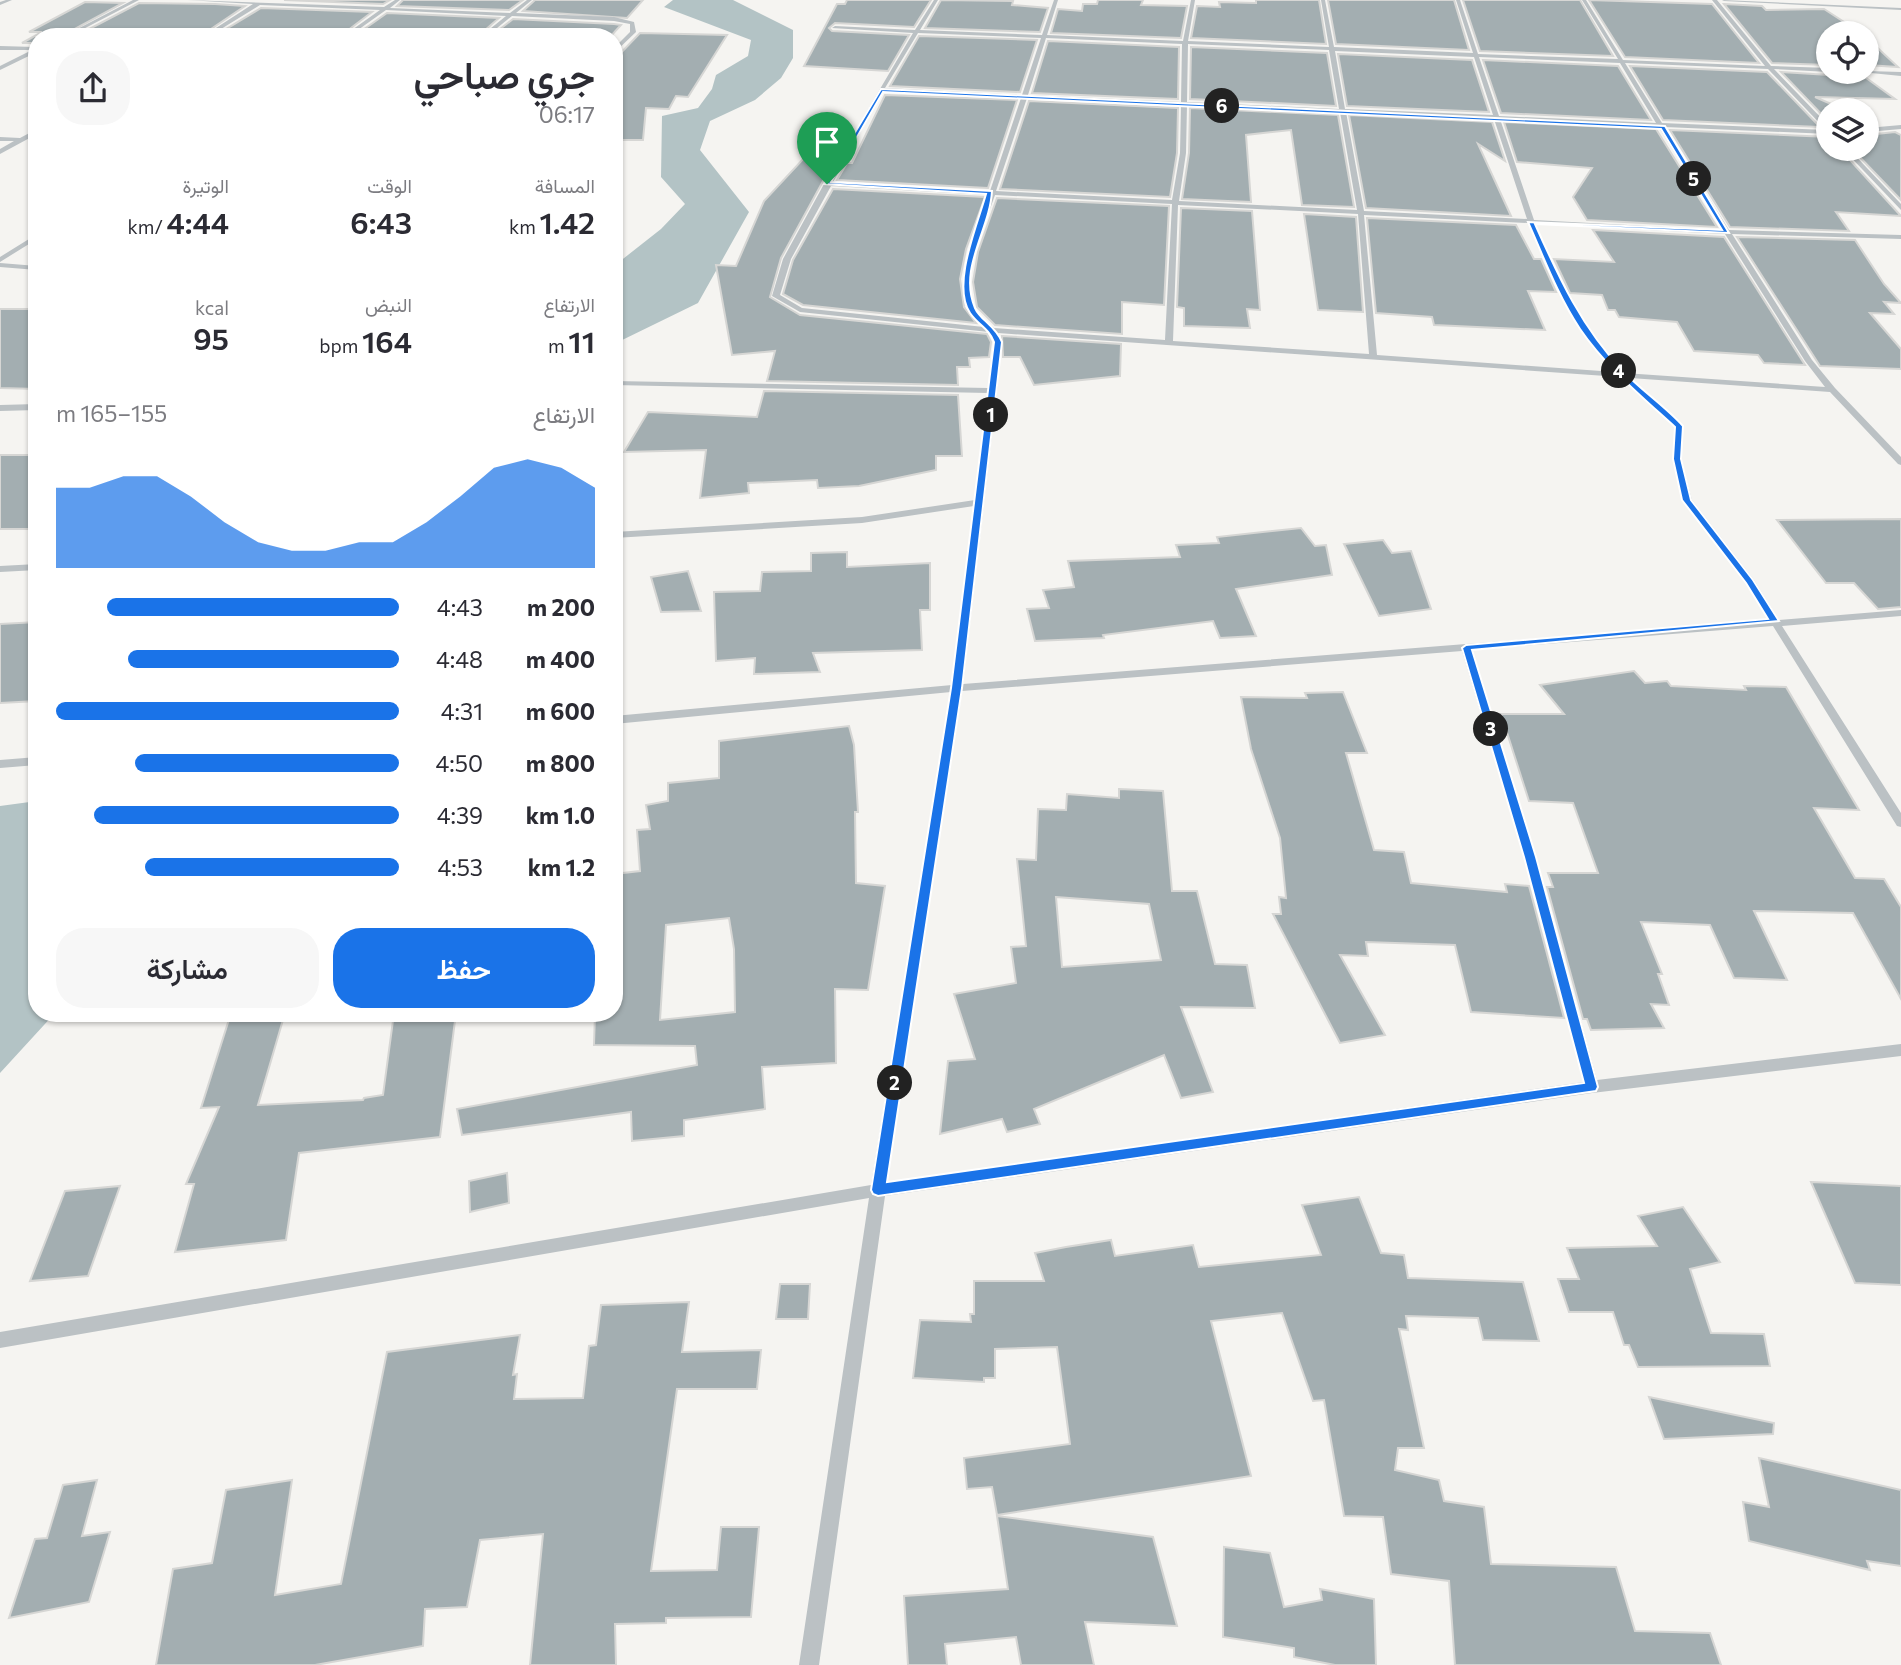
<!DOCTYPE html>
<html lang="ar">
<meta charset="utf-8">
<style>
body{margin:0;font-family:Commissioner,Vazirmatn,sans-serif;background:#f7f7f7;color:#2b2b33;direction:rtl;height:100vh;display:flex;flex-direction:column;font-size:26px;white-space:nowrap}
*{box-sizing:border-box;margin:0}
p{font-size:23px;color:#7c7c81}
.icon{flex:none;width:38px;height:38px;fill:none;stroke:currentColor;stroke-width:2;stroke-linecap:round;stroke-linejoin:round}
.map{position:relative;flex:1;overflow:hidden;direction:ltr}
.drawer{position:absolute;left:28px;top:28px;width:595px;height:994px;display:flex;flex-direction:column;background:#fff;border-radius:28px;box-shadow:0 2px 5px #0004;direction:rtl}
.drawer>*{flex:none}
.fabs{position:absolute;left:1816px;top:21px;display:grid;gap:14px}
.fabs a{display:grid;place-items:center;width:63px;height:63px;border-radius:50%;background:#fff;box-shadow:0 2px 5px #0004;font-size:35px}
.pin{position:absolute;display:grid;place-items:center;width:60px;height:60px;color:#fff;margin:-72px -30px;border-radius:50% 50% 50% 0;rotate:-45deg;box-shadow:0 0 7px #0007}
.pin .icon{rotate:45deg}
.km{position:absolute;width:35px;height:35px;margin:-18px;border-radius:50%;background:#222;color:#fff;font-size:19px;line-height:35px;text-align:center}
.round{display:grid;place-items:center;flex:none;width:74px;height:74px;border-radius:28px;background:#f7f7f7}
.headline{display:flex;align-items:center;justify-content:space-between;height:119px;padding:0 28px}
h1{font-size:38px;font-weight:600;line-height:52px}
.metrics{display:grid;grid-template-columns:repeat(3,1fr);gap:10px;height:119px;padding:7px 28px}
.metrics div{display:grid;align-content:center}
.metrics b{font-size:30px;font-weight:600}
.metrics small{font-size:19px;font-weight:400}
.metrics p{font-size:19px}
.chart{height:196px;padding:14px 28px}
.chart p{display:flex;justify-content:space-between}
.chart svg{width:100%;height:126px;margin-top:7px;fill:#1a73e8;opacity:.7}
.action{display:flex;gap:14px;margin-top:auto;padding:14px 28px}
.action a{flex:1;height:80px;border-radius:28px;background:#1a73e8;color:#fff;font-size:28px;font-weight:600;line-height:80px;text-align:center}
.action a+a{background:#f7f7f7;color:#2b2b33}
ul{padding:0 28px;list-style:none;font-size:23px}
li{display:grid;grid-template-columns:112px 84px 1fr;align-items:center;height:52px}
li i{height:18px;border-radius:9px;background:#1a73e8}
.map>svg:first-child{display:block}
.water{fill:#b3c3c5}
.building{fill:#a3aeb1;stroke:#d6d6d4;stroke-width:2;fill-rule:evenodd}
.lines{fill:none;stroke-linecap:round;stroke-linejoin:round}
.minor{fill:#bbc1c4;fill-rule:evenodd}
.route{fill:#1a73e8;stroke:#fff;stroke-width:2;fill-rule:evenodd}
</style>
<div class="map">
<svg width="1901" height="1665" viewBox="0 0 1901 1665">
<rect width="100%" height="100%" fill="#f5f4f1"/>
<!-- water -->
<path class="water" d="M673 0H733L793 30V58L781 78 755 100 710 121 700 150 749 212 698 303 614 344V266L661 229 685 204 661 177 662 116 698 108 712 89 716 75 748 56 751 40 664 7Z
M37 801V1013H55L0 1073V806Z"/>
<!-- building -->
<path class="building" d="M284 0H390L383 4Z
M403 0H523L509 10 397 6Z
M535 0H643L627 18 523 11Z
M847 0H931L914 27 835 23 829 28 832 31 909 35 888 71 804 66 837 4H845Z
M941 0 1013 1 1012 5 1048 8 1040 32 925 28Z
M1098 0H1143L1141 5 1187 6 1181 38 1051 33 1058 9 1082 11 1083 4H1097Z
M1256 0H1319L1326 44 1191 38 1197 6 1220 7 1219 2 1256 3Z
M1328 0H1454L1469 50 1336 44Z
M1463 0H1580L1613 56 1480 51Z
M1589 0 1712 4 1759 63 1625 57Z
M85 2 123 3 60 37H37V43H22L42 32H29Z
M139 3 215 4 245 6 199 37H74Z
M1724 4 1762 6 1766 10 1824 9 1861 33H1829V65L1772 63Z
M261 8 372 12 339 37H213Z
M387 13 499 18 477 37H353Z
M513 19 614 24 621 25 610 37H490Z
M640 33 727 35 688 97 676 96 669 109 646 108 643 140H614V60Z
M919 36 1037 40 1020 92 890 86Z
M1867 37V38L1898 67 1867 65Z
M1048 41 1179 47 1178 99 1032 93Z
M1191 47 1327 53 1336 106 1190 99Z
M1338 54 1472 60 1489 112 1347 106Z
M1483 60 1618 66 1651 120 1501 113Z
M1630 66 1767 72 1820 127 1663 120Z
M1781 72 1829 75 1832 72H1858L1895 99 1815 97 1845 110H1829V122Z
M885 95 1017 100 988 188 837 180 847 163H852Z
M1029 101 1178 108 1177 153 1170 197 1000 189Z
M1190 108 1338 115 1354 207 1302 205 1291 130 1246 135 1251 202 1182 199 1189 153Z
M1349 115 1492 122 1505 161 1478 144 1511 216 1366 208Z
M1504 122 1656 129 1717 227 1587 220 1573 197 1592 168 1517 162Z
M1670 130 1829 137V149H1840L1901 216 1836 212 1849 231 1730 227Z
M1895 132 1901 135V200L1852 149H1867V135Z
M804 158 834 161 781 258 770 297 800 315 987 334 991 342 989 357 969 358 970 367H957L958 385 767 381 775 351 732 355 716 265 736 266 764 201Z
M833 189 985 197 966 249 960 279 964 307 976 323 803 305 783 294 793 260Z
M997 198 1169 206 1164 305 1122 302V334L995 325 977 307 973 282 978 252Z
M1181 208 1252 211 1260 310 1247 309 1250 328 1184 326V308L1177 307Z
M1304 214 1356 217 1363 312 1318 310Z
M1367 218 1516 225 1534 259H1541L1556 292 1528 291 1545 330 1434 325 1432 317 1376 313Z
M1593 230 1724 237 1805 365 1764 363 1758 355 1694 351 1677 322 1619 317 1615 310H1608L1602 295 1570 293 1554 259 1614 262Z
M1737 237 1855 240 1884 284 1901 303 1884 302 1894 314 1870 313 1901 349V369L1820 366Z
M0 309H37V389L0 388Z
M1002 336 1121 344 1120 376 1034 385 1020 357H1003Z
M764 391 958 395 962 456H936V470L859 486 818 488 817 480 748 483 749 493 700 498 706 450 624 452 648 412 757 417Z
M0 455H37V529H0Z
M1901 519V607L1878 609 1854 583H1826L1777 520Z
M1301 528 1315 546 1326 545 1332 575 1236 589 1256 636 1220 638 1213 621 1103 635 1104 638 1035 641 1027 609 1049 608 1043 590 1074 587 1068 561 1180 557 1176 545 1219 543 1217 537Z
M1383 540 1392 553 1411 551 1431 609 1379 616 1344 544Z
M847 552V567L930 563V610H920L922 650 813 653 820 672 754 674 755 658 716 661 714 592 760 591 762 572 811 571V553Z
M688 571 701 611 661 612 651 577Z
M37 622V701L0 703V624Z
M1634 671 1645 683 1667 681 1671 686 1746 690 1744 686 1786 687 1859 810 1814 808 1855 878 1884 879 1901 907V999L1853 913 1754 911 1787 980 1734 978 1710 925 1641 922 1662 974H1658L1669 1005 1651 1004 1664 1028 1591 1030 1587 1019H1583L1547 887H1553L1548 873H1598L1573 803 1529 801 1501 714H1564L1540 685Z
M1343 692 1367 753H1346L1374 850 1404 852 1411 883 1507 892 1505 884 1529 886 1564 1018 1471 1012 1455 945 1366 942 1368 956 1340 955 1385 1035 1340 1043 1273 914H1281L1279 897 1286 898 1280 838 1251 749 1241 697 1307 698 1305 693Z
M849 726 854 745 858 812H855L856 883 885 886 868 990 835 989 836 1063 762 1067 765 1109 684 1120V1136L632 1141 631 1112 462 1135 457 1109 697 1065 695 1046 594 1045 595 1013H614V874L640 871 637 830 650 829 646 805 668 801V783L719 778V741ZM729 918 734 949 735 1012 660 1020 666 925Z
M1119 789 1163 791 1172 891H1197L1215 964 1247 965 1255 1008 1181 1007 1213 1092 1181 1098 1164 1055 1034 1109 1040 1124 1007 1132 1002 1119 940 1134 948 1061 975 1059 954 994 1016 983 1011 947 1026 946 1017 859 1036 860 1038 809 1066 810 1067 794 1119 798ZM1056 897 1149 904 1161 960 1062 967Z
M231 1013H285L258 1105 363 1100 364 1098 383 1095 394 1013H456L440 1137 299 1153 286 1240 175 1252 194 1184H186L219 1107 201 1108Z
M507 1173 509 1203 470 1212 469 1181Z
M1811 1182 1901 1186V1285L1855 1283Z
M120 1186 88 1276 30 1281 65 1191Z
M1359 1197 1381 1253 1404 1255 1408 1278 1523 1282 1539 1341 1483 1340 1478 1318 1406 1316 1408 1330 1399 1329 1424 1448H1398L1395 1470 1439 1480 1444 1501 1484 1507 1491 1564 1616 1567 1635 1631 1710 1633 1721 1665H1455L1449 1581 1391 1574 1383 1517 1344 1516 1324 1400 1313 1401 1282 1313 1211 1321 1251 1476 997 1515 992 1487 967 1489 964 1458 1070 1444 1057 1347 995 1349V1378H984V1382L913 1378 920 1320 971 1322 970 1314H974V1281H1044L1035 1253 1066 1247 1111 1240 1115 1256 1193 1245 1199 1267 1321 1255 1302 1205Z
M1683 1207 1720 1262 1690 1269 1711 1333 1764 1334 1770 1366 1638 1367 1629 1345H1624L1613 1312H1569L1558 1279H1579L1567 1248 1657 1246 1638 1216Z
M780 1284H810L808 1319H776Z
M689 1302 682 1352 761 1350 757 1389H677L651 1571 717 1570 721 1527H759L751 1617 666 1618V1623L615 1624 616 1665H530L543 1534 480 1540 467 1607 425 1609 423 1646 315 1665H156L173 1569 212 1563 226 1490 292 1480 275 1595 341 1584 387 1352 520 1335 513 1375 517 1374 514 1399 583 1398 589 1346 596 1345 601 1305Z
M1649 1397 1774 1423 1773 1434 1664 1439Z
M1759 1458 1901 1490V1566L1867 1561 1870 1570 1749 1541 1743 1502 1769 1507Z
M97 1480 82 1536 110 1532 89 1602 9 1618 35 1539 47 1538 63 1485Z
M997 1516 1153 1537 1177 1626 1085 1622 1094 1665H1021L1016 1637 945 1644 947 1665H908L904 1596 1008 1589Z
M1224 1547 1270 1553 1284 1607 1322 1600 1320 1589 1374 1599 1376 1665H1335L1294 1657V1648L1223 1637Z"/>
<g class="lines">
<!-- minor -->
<path class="minor" d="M6 0H12L0 5V2Z
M133 0H139L68 37H62Z
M187 0 384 7 395 0H400L390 8 510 13 527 0H532L516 13 614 17 634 22 636 32 614 53V48L630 32V24L614 21 512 16 486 37H480L506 16 386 10 348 37H342L380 10 260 5 208 37H202L253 4Z
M934 0H938L920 30 1042 35 1054 0H1058L1047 35 1183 41 1191 0H1195L1188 41 1329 47 1321 0H1325L1334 47 1473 53 1456 0H1460L1478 54 1618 59 1582 0H1586L1623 60 1765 66 1712 0H1717L1771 66 1829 68V72L1774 69 1829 126V134L1665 127 1729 230 1901 235V239L1732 234 1812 360 1835 388 1901 457V465L1898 464 1830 392 1630 378 1683 426 1681 459 1692 500 1754 580 1779 620 1901 610V616L1782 626 1901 813V827L1897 826 1773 626 1472 650 1536 857 1597 1080 1901 1044V1056L1592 1093 885 1196 819 1665H799L869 1198 0 1348V1332L871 1185 951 692 614 724V716L952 685 974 506 862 523 614 538V532L862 517 975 500 988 393 614 385V381L988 388 994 342 989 332 800 312 772 296 783 259 824 184 913 33 832 28 835 26 915 30ZM918 33 1041 38 1022 95 885 88ZM1046 38 1182 44 1181 102 1028 95ZM1188 44 1329 50 1339 109 1187 102ZM1335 51 1474 57 1493 115 1345 109ZM1479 57 1620 63 1656 123 1499 116ZM1625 63 1768 69 1826 130 1662 123ZM883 92 1021 98 990 191 833 182ZM1027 98 1181 105 1180 153 1172 200 996 191ZM1187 105 1340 112 1357 210 1179 201 1186 153ZM1346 112 1494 119 1527 219 1364 211ZM1500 119 1658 126 1722 230 1534 220ZM831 186 989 195C978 225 954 274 966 306 970 315 976 321 984 327L802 308 780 295 791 259ZM995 195 1172 204 1165 340 994 328C987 322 979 316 975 308 960 277 985 225 995 195ZM1178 205 1358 214 1369 354 1173 341ZM1364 215 1528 223 1558 291 1580 329 1615 372 1377 355ZM1535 224 1725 234 1805 361 1825 387 1624 373 1587 328 1566 291ZM998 333 1620 377 1675 427 1673 459 1682 500 1746 583 1769 620 963 684 997 391 1002 342ZM1462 651 1524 857 1584 1082 887 1182 962 691Z
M1722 0 1901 8V10L1724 1Z
M0 46 35 47 37 52 0 70V66L32 50H0Z
M1867 71 1901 72V76L1861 72Z
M1901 125V129L1867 132V128Z
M37 129V134L0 154V149L14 141H0V137L20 138Z
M1843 149H1849L1901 204V210Z
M37 234V239L0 262V257Z
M0 263 37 266V270L0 267Z
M37 404V410L0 411V405Z
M37 564V570L0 572V566Z
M37 757V765L0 768V760Z"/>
</g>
<!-- route -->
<path class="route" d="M881 89 1665 126 1729 233 1535 224C1559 278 1582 328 1623 371 1642 391 1665 406 1683 426L1681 459 1691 500 1753 580 1779 621 1472 650 1536 857 1598 1087 1596 1091 878 1196 873 1194 871 1190 951 688 994 342C989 328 978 325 970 313 951 285 978 223 986 194L824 184ZM883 92 1661 129 1722 230 1528 222C1544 258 1558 296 1580 329 1606 367 1641 396 1675 427L1673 459 1682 500 1746 583 1768 619 1466 645 1462 648 1524 857 1584 1083 887 1182 962 688 1002 342C995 325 980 320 975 308 958 268 990 230 992 191L831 182Z"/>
</svg>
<div class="fabs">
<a><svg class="icon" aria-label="locate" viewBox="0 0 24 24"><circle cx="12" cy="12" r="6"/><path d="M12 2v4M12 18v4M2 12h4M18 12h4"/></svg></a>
<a><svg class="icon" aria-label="layers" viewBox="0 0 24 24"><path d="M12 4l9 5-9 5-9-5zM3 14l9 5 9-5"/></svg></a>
</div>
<div class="pin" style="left:827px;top:184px;background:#1e9e55"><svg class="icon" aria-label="arrive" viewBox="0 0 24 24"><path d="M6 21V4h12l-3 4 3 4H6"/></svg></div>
<b class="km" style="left:991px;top:415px">1</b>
<b class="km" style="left:895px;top:1083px">2</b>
<b class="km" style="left:1491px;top:729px">3</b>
<b class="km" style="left:1619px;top:371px">4</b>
<b class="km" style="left:1694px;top:179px">5</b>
<b class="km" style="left:1222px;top:106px">6</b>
<section class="drawer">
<div class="headline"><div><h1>جري صباحي</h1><p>06:17</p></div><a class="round"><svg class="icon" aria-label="share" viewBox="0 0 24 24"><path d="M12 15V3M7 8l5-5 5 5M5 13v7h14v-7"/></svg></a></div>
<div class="metrics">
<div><p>المسافة</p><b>1.42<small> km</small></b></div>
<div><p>الوقت</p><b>6:43</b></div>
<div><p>الوتيرة</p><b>4:44<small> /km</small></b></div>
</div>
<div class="metrics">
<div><p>الارتفاع</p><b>11<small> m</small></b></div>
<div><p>النبض</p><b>164<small> bpm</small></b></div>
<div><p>kcal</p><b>95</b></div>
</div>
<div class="chart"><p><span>الارتفاع</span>155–165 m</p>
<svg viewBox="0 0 160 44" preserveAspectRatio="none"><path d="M0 44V16L10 16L20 12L30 12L40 19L50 28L60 35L70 38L80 38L90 35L100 35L110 28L120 19L130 9L140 6L150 9L160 16V44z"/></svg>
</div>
<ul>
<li><b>200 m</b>4:43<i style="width:85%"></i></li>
<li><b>400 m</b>4:48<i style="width:79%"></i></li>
<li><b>600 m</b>4:31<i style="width:100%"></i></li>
<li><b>800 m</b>4:50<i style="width:77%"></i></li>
<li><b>1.0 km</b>4:39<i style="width:89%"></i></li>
<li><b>1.2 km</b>4:53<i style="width:74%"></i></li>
</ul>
<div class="action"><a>حفظ</a><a>مشاركة</a></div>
</section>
</div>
